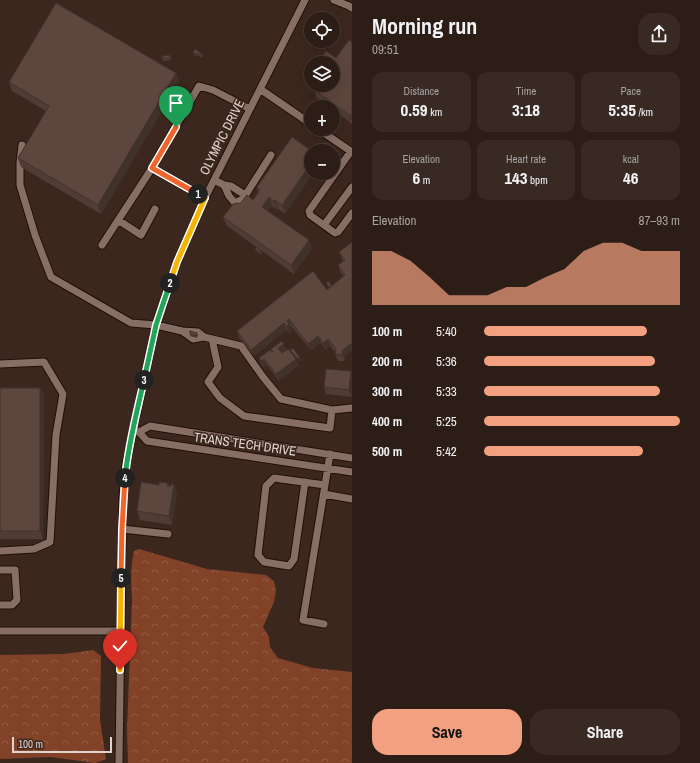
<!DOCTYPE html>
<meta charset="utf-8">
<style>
body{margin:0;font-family:"Archivo Narrow",sans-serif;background:#382a23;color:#f1f3f6;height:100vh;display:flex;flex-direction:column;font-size:15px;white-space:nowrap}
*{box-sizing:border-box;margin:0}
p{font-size:13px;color:#a6a2a1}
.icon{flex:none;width:22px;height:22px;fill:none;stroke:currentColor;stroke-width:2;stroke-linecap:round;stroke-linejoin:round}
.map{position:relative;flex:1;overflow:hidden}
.side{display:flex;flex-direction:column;background:#2c1d16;width:348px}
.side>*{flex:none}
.fabs{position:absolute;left:304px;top:12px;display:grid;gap:8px}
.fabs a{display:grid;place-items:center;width:36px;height:36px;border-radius:50%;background:#2c1d16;box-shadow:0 4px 16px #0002,0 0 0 1px #483b35;font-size:20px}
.scale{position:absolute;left:12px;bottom:10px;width:100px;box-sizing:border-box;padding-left:4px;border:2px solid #e1d3cd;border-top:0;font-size:11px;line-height:14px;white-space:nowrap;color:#e1d3cd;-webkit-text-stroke:3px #3b271e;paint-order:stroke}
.pin{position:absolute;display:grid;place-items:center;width:34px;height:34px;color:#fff;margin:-41px -17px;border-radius:50% 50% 50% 0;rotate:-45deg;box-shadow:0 0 4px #0007}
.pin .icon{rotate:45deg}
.km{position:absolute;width:20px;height:20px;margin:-10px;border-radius:50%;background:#222;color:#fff;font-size:11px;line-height:20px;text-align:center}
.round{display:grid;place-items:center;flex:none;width:42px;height:42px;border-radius:16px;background:#382a23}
.summary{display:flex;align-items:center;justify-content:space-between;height:68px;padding:0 20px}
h1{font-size:22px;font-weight:800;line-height:30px}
.metrics{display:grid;grid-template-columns:repeat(3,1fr);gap:6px;height:68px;padding:4px 20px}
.metrics div{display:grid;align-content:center;border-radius:10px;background:#382a23;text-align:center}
.metrics b{font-size:17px;font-weight:800}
.metrics small{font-size:11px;font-weight:400}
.metrics p{font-size:11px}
.chart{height:112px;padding:8px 20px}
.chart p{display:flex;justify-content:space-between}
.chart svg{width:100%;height:72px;margin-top:4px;fill:#f2a07f;opacity:.7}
.action{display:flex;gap:8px;margin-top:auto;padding:8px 20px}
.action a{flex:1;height:46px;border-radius:16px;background:#f2a07f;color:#111;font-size:16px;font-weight:800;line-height:46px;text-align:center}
.action a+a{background:#382a23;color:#f1f3f6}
ul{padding:0 20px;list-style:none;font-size:13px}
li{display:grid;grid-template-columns:64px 48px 1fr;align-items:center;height:30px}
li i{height:10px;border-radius:5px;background:#f2a07f}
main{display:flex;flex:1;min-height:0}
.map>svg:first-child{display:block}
.forest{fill:url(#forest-crowns)}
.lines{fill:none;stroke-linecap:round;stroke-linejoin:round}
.minor-casing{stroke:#210f08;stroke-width:9}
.minor{stroke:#876e65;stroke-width:7}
.wall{fill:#503c34}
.shaded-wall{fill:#41312b}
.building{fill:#5d463d;stroke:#41312b}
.split-1-casing{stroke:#fff;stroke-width:8}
.split-2-casing{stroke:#fff;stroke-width:8}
.split-3-casing{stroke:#fff;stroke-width:8}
.split-4-casing{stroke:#fff;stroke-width:8}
.split-5-casing{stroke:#fff;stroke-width:8}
.split-6-casing{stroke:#fff;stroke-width:8}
.split-1{stroke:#f0652b;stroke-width:5}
.split-2{stroke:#f5b400;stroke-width:5}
.split-3{stroke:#22a559;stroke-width:5}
.split-4{stroke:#22a559;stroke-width:5}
.split-5{stroke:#f0652b;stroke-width:5}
.split-6{stroke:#f5b400;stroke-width:5}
.labels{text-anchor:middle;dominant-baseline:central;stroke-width:3;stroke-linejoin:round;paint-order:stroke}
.street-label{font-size:13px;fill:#e1d3cd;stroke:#3b271e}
</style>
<main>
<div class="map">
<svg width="352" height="763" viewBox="0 0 352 763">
<defs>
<pattern id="forest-crowns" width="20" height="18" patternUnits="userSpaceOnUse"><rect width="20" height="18" fill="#824228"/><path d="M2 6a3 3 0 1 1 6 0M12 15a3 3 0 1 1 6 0" fill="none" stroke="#935c46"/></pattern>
</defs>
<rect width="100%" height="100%" fill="#3b271e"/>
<!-- forest -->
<path class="forest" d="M139 549 207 569 266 575 274 581 276 591 274 602 263 627 269 637 270 647 278 658 313 668 352 672V763H128L127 729 132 600 131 579 132 561 134 551Z
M93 650 101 656 100 720 106 759 95 763 51 757 0 759V655L64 654Z"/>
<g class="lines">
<!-- minor casing -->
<g class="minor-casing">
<path id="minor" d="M334 0 349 6 352 8
M260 89 311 124
M318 129 352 152
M22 145 20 163V185L35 235 51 277 131 323 156 325 182 331 198 332 204 337
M351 151 309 211 310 215 335 233 338 232 352 213
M214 180 224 185 231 186 245 195
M224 185 229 196 235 203 243 199 271 155
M205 198 152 168 199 86 213 90 250 109
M118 220 141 235 155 209
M324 225 352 187
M102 245 152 168
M182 331 193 339 204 337 241 346 263 377 281 399 332 410 352 408
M212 339 218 367 208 382 220 398 244 416 330 428 332 410
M0 364 44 362 63 394 56 435 50 542 34 549 0 551
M133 431 139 432 150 426 352 458
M139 432 147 441 352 472
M305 482 294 559 289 566 264 562 258 555 266 486 274 478 325 485 330 454
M324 494 352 499
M122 529 168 534
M0 570H15L17 600 12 605H0
M324 624 303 620 325 485
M0 631H121
M119 763 122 543 123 496 126 465 133 431 156 325 177 262 205 198 305 0"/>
</g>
<!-- minor -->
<use href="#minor" class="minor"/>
</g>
<!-- wall -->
<path class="wall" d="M352 42V125L351 123 335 111 334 114 333 113V107H329L317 98 314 90 315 88 311 85 308 77 311 72V85H333L321 58H336Z
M193 52 202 54 203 56 202 58 197 55 196 56 193 54Z
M171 57V60L163 61 162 58Z
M176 73 179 82 101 214 21 167 18 158 46 111 12 91 9 82Z
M311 151V173H323L317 180 311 176 285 214 278 209 277 210 272 206 268 211 312 248 294 274 227 226 223 217 240 204 253 200 258 192 257 187Z
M352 242 345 361H338L335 354V352L330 346 326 350 321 343 311 350 291 326 290 327 292 331 289 333 286 330 254 356 239 338 237 331 327 290 329 288 326 283 332 286 344 276 340 272 338 265 343 261 342 259 339 252Z
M255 249 261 251 262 253 261 255 256 251Z
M197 333 198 335 197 338 190 336V334Z
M271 349 286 350 299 365 279 381 267 365 264 367 262 365 259 358 272 352Z
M290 350 301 360 299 361 291 352Z
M352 373V397L326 394 324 387Z
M0 388H40L44 396 43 539H0Z
M168 483 169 486H171L174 485 177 494 172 525 140 520 137 511 159 485Z"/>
<!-- shaded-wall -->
<path class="shaded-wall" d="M176 73 179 82 101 214 98 205Z
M332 103 335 111 334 114 333 107H331L330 105Z
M332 147 335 155 333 159V151H329Z
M308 168 311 176 285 214 282 205Z
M315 173H323L317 180Z
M269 197 272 206 265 215 262 207Z
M275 200 278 209 277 210 274 201Z
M309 240 312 248 294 274 291 265Z
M289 319 291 326 290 327 292 331 289 333 286 327 287 321Z
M284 323 286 330 254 356 251 350Z
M318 336 321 343 311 350 308 344Z
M328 339 330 346 326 350 323 343Z
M352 343V351L345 356V361L342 355 343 350Z
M284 344 286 350 281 354 278 348Z
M300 358 301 360 299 361 298 359Z
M264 359 267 365 264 367 261 361Z
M296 359 299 365 279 381 276 374Z
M351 371 352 373V397L349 390Z
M40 388 44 396 43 539 40 531Z
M174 485 177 494 172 525 169 516Z"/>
<!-- building -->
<path class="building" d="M56 3 176 73 98 205 18 158 49 106 9 82Z
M349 40 352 42V120L350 119 351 116 332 103 330 105 327 103 329 100 314 90 318 85H333V63H316L320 57 321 58 326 51 336 58Z
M195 49 202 54 201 55 196 53 195 54 193 52Z
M170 55V58H162V56Z
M311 72V79L308 77Z
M292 137 312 151H311V170L308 168 282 205 275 200 274 201 269 197 262 207 309 240 291 265 223 217 233 204 238 203 240 204 247 195 253 200 260 190 257 187Z
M326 142 332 147 329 151H320Z
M352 242V343L343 350 342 355 335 354 336 349 328 339 323 343 318 336 308 344 289 319 287 321 289 324 286 327 284 323 251 350 237 331 313 271 327 290 345 275 338 265 345 260 339 252Z
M256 247 261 251 260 253 255 249Z
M328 281 332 286 330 287 326 283Z
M190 331 197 333 196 336 190 334Z
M282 341 284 344 278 348 282 353 288 349 296 359 276 374 264 359 261 361 259 358 270 350 272 352H273L271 349Z
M293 348 300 358 298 359 290 350Z
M326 369 351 371 349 390 324 387Z
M0 388H40V531H0Z
M141 482 159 485V482L168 483 167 486H171V484L174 485 169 516 137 511Z"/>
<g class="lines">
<!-- split-1 casing -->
<g class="split-1-casing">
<path id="split-1" d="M176 127 152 168 198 194"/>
</g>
<!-- split-2 casing -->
<g class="split-2-casing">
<path id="split-2" d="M170 283 177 262 205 198 198 194"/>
</g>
<!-- split-3 casing -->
<g class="split-3-casing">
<path id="split-3" d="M144 380 156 325 170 283"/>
</g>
<!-- split-4 casing -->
<g class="split-4-casing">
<path id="split-4" d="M125 478C128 445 137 412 144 380"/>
</g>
<!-- split-5 casing -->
<g class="split-5-casing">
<path id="split-5" d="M121 578 122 529 125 478"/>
</g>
<!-- split-6 casing -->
<g class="split-6-casing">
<path id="split-6" d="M120 670 121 578"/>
</g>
<!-- split-1 -->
<use href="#split-1" class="split-1"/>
<!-- split-2 -->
<use href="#split-2" class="split-2"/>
<!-- split-3 -->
<use href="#split-3" class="split-3"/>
<!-- split-4 -->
<use href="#split-4" class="split-4"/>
<!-- split-5 -->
<use href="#split-5" class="split-5"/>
<!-- split-6 -->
<use href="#split-6" class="split-6"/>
</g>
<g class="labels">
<!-- street labels -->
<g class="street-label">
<text transform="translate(222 137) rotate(-63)">OLYMPIC DRIVE</text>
<text transform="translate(245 444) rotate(8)">TRANS TECH DRIVE</text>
</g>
</g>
</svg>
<div class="fabs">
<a><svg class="icon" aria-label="locate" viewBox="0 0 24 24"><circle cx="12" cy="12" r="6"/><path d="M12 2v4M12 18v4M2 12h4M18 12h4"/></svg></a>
<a><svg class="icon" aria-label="layers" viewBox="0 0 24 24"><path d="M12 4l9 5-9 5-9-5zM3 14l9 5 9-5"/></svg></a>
<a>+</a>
<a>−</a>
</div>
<div class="scale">100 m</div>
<div class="pin" style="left:176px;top:127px;background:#1e9e55"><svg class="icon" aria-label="arrive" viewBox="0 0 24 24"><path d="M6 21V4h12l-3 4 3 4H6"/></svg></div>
<div class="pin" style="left:120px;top:670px;background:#d93025"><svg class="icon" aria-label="check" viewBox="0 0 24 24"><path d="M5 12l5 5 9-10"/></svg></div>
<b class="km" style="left:198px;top:194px">1</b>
<b class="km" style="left:170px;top:283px">2</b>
<b class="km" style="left:144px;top:380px">3</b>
<b class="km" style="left:125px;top:478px">4</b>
<b class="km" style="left:121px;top:578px">5</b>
</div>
<section class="side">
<div class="summary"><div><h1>Morning run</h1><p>09:51</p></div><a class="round"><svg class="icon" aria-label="share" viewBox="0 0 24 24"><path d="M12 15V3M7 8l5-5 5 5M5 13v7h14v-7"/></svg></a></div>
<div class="metrics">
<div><p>Distance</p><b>0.59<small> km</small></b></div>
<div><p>Time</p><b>3:18</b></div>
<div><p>Pace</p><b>5:35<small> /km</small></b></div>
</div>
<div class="metrics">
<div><p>Elevation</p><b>6<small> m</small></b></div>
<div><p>Heart rate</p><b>143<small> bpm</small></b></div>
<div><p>kcal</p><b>46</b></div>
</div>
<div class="chart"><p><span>Elevation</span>87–93 m</p>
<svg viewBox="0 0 160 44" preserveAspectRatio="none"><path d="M0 44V11L10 11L20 17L30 27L40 38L50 38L60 38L70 33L80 33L90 27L100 22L110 11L120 6L130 6L140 11L150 11L160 11V44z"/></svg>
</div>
<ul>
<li><b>100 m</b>5:40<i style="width:83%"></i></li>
<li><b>200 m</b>5:36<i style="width:87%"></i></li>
<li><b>300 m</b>5:33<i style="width:90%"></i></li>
<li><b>400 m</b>5:25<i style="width:100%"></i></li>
<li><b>500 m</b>5:42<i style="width:81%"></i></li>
</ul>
<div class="action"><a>Save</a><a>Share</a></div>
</section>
</main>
